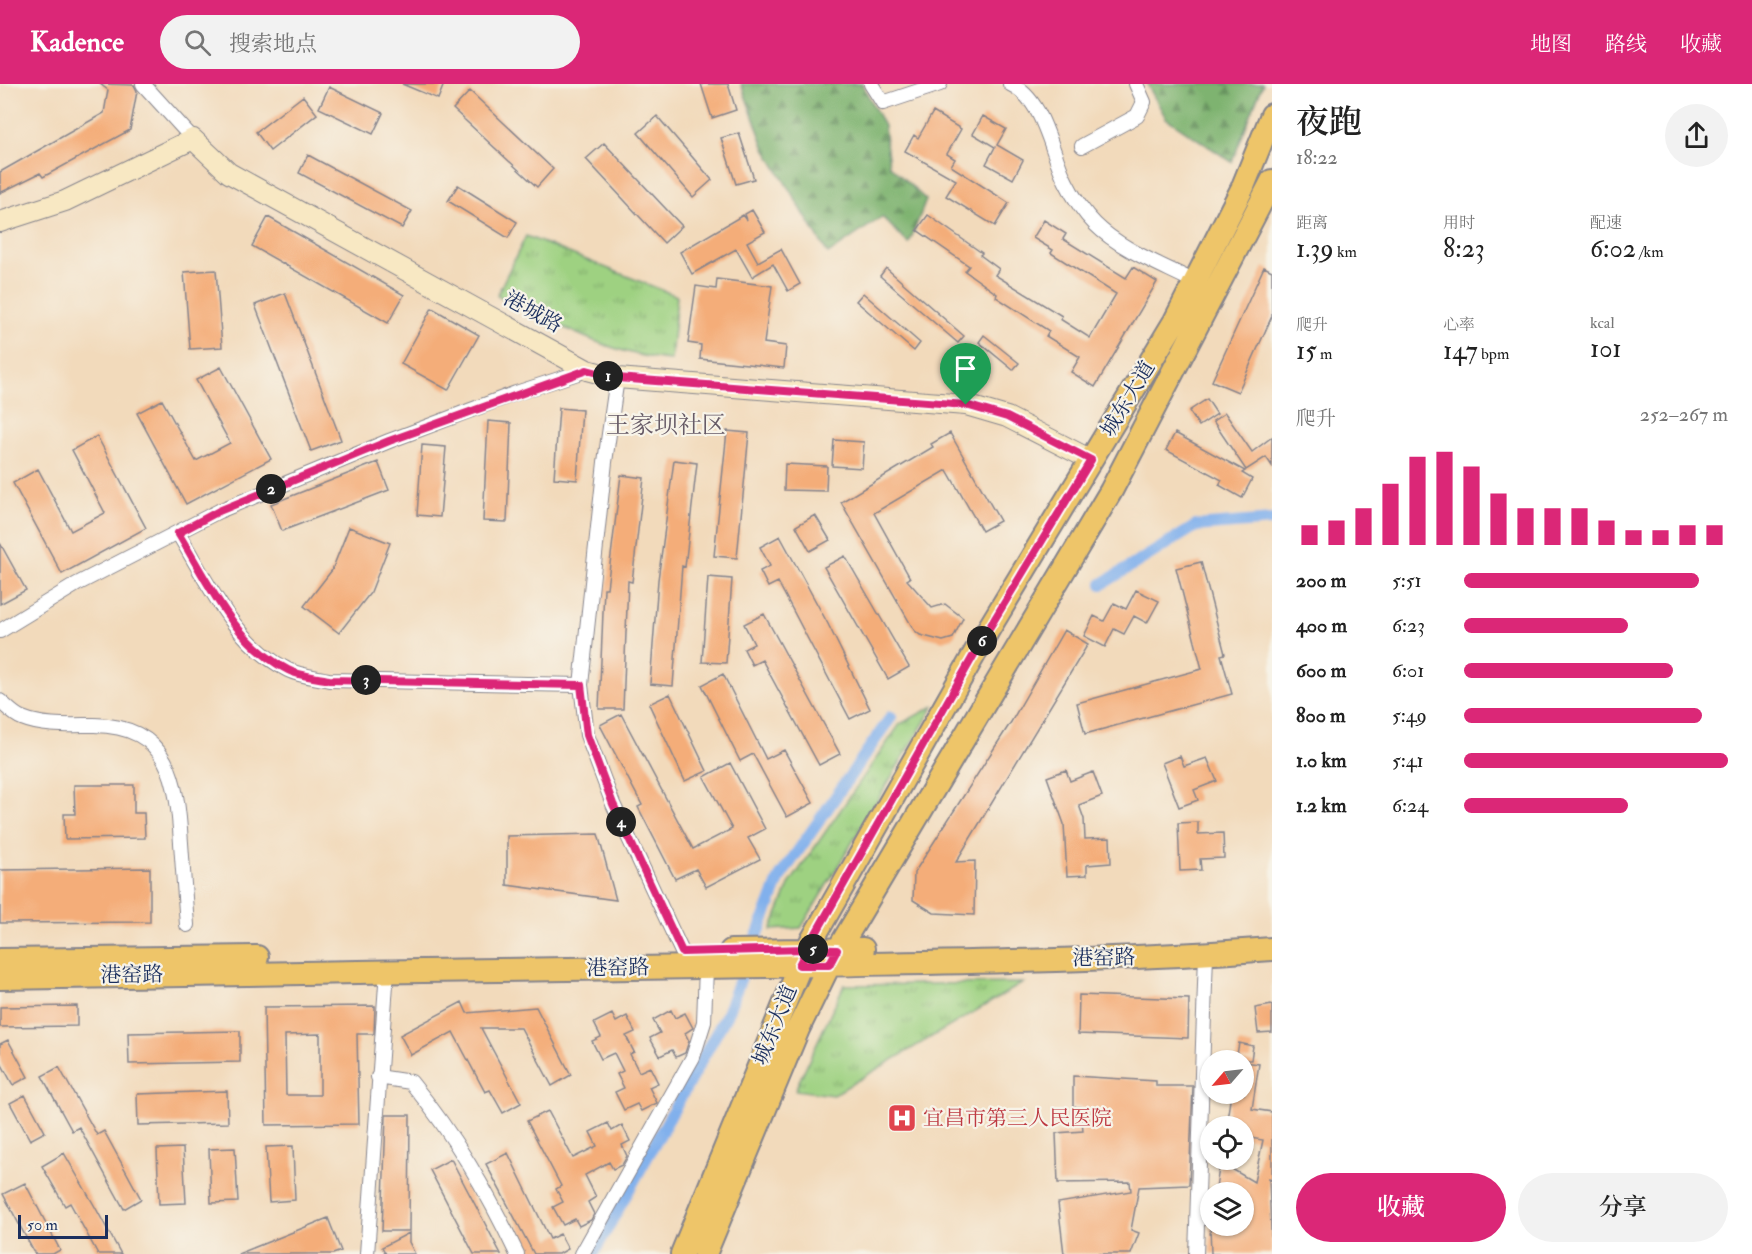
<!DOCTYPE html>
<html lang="zh">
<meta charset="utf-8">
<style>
body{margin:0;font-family:"IM FELL Double Pica","Noto Serif SC",serif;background:#f2f2f2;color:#222;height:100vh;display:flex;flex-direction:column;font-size:22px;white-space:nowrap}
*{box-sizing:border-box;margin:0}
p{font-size:20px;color:#767676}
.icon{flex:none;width:33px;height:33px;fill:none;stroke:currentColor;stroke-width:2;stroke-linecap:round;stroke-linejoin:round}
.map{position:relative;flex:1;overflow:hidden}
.sheet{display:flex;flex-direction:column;background:#fff;width:480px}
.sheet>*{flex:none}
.needle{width:39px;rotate:242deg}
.tools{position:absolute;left:1200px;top:966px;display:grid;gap:12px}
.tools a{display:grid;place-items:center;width:54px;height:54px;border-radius:50%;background:#fff;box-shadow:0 2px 4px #0004;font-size:30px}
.scale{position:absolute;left:18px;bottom:15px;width:90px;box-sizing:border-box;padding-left:6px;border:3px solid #1b2f5e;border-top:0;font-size:16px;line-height:21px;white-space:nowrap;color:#1b2f5e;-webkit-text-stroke:4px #f7f3e8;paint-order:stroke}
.pin{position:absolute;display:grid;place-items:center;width:51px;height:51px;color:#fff;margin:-62px -26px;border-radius:50% 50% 50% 0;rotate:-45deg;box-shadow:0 0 6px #0007}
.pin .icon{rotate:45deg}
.km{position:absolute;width:30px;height:30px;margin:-15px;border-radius:50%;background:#222;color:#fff;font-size:16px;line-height:30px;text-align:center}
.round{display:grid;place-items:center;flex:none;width:63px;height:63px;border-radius:32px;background:#f2f2f2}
.summary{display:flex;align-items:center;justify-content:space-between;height:102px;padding:0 24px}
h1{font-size:33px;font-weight:600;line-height:45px}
.stats{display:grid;grid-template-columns:repeat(3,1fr);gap:9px;height:102px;padding:6px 24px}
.stats div{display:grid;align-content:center}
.stats b{font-size:26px;font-weight:600}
.stats small{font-size:16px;font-weight:400}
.stats p{font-size:16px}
.chart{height:168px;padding:12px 24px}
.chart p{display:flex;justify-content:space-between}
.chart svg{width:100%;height:108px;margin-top:6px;stroke:#db2777;stroke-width:6}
.cta{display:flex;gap:12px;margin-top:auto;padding:12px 24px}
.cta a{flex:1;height:69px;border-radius:36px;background:#db2777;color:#fff;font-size:24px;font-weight:600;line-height:69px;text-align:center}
.cta a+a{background:#f2f2f2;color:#222}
ul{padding:0 24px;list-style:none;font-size:20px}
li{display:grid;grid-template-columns:96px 72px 1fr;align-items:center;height:45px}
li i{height:15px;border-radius:8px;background:#db2777}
header{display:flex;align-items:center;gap:36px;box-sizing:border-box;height:84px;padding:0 30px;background:#db2777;color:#fff}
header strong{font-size:28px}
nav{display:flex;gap:33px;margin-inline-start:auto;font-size:21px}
.search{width:420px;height:54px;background:#f2f2f2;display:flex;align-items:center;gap:15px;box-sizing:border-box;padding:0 21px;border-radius:33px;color:#767676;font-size:22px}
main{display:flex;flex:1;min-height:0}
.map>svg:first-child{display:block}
.grass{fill:url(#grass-tufts);stroke:#5c8070;stroke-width:1.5}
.forest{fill:url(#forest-firs);stroke:#4c7166;stroke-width:1.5}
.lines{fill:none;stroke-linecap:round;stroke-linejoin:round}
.canal{stroke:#81b0ec;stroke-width:12}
.building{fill:#f4ad79;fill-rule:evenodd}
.street-casing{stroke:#86848c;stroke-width:16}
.secondary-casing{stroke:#86848c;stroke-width:22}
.primary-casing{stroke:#86848c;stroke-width:26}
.street{stroke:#fff;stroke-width:14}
.secondary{stroke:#f8e8c3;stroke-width:20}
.primary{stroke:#eec569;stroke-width:22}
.route-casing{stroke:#fff;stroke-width:12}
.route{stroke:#db2777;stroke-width:8}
.labels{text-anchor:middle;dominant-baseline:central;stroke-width:4.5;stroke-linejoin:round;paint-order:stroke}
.street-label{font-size:21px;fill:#1b2f5e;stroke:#f7f3e8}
.health-label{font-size:21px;fill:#be3a42;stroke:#f7f3e8;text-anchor:start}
.quarter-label{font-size:24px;fill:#675b67;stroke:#f7f3e8}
</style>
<header>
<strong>Kadence</strong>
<div class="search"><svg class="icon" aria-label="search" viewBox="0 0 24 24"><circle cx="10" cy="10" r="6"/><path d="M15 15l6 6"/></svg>搜索地点</div>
<nav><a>地图</a><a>路线</a><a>收藏</a></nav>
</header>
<main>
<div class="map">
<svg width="1272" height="1170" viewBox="0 0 1272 1170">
<defs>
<pattern id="grass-tufts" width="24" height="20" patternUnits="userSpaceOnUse" patternTransform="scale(1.5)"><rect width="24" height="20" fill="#9ed181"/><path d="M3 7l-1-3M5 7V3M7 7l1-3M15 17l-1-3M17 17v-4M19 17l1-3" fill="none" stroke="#80aa6d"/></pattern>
<pattern id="forest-firs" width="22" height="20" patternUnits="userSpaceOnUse" patternTransform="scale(1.5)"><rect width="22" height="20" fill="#7eb36f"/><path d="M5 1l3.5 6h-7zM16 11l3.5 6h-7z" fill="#66925e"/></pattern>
</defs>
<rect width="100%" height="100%" fill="#f7f3e8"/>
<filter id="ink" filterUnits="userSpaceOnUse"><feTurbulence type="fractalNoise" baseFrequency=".0167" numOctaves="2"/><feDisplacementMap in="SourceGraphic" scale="12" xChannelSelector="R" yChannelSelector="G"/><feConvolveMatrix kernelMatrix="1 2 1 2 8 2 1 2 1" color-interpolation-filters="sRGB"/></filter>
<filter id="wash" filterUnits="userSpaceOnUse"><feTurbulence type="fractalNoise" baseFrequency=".008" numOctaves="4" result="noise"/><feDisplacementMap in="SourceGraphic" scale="24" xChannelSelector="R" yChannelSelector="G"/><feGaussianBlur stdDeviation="1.35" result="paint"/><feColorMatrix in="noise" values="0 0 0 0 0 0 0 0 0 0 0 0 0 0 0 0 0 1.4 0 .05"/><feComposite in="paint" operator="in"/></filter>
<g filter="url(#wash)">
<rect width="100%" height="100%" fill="#f2dabb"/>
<!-- grass -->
<path class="grass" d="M526 152 677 212 671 276C609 271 553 238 497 211Z
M934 622 801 844 771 846 790 799 900 640Z
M1023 899 833 1011 795 1006 844 901Z"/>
<!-- forest -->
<path class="forest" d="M741 0H862L884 42 889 81 926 116 909 160 882 133 828 170 765 65Z
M1147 0H1263L1232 78 1166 34Z"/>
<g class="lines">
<!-- canal -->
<path class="canal" d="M1102 500 1196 442 1272 436
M593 1170 726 932 780 793 891 633"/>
</g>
<g id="blocks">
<!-- building -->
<path class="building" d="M100 0 134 1 137 7 130 46 43 93 40 89 0 109V88L104 29 108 6Z
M402 0H444L438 15Z
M701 0H728L736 26 712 34Z
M329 3 383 29 373 50 319 24Z
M470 7 553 85 537 103 453 25Z
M303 12 317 30 270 67 256 48Z
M933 28 961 45 947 70 955 75 951 82 1009 119 995 142 946 112 956 96 905 67 914 51 918 54Z
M657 32 712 96 693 113 638 49Z
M983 32 1006 45 997 61 1023 76 1013 95 986 80 995 63 973 50Z
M739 49 754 95 736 100 721 54Z
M604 59 682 142 664 159 586 75Z
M308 71 412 127 402 144 299 89Z
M458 101 517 138 508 154 448 117Z
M752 126 765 148 747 158 758 178 781 165 800 200 788 207 773 180 752 193 736 165 692 190 680 168 743 131 747 136 745 130Z
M928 131 982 169 980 171 999 185 995 191 1062 232 1060 235 1090 254 1116 210 1051 169 1053 166 1033 154 1044 136 1066 150 1063 155 1126 194 1133 183 1157 198 1095 303 1071 288 1080 273 1046 252 1049 247 996 213 997 210 965 187 969 182 917 146Z
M268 133 404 211 388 239 252 162Z
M1264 183 1272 187V232L1238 308 1212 297Z
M886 184 964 252 958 259 880 192Z
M216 186 222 263 190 265 184 188Z
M717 195 772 202 764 259 786 262 784 284 700 275 701 261 688 259 696 202 716 205Z
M285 209 341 356 311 367 255 221Z
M863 209 920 259 914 267 856 217Z
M432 224 479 251 448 306 401 280Z
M984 251 1019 279 1013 286 979 258Z
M221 283 271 375 186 420 137 329 162 316 196 377 230 359 196 296Z
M1207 315 1217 330 1199 342 1189 327Z
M559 324 582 326 577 396 554 394Z
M1225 329 1252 368 1272 353V382L1266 373 1246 386 1213 337Z
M488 337 511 339 507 438 483 437Z
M727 347 749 349 737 474 714 472Z
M950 349 1000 437 982 447 947 386 874 429 910 494 907 496 932 524 945 520 963 534 953 554 943 557 920 551 914 546 841 418 933 363 931 360Z
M1175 349 1245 387 1242 389 1252 395 1242 414 1219 401 1222 396 1166 366Z
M97 352 146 444 62 490 13 399 38 385 71 447 105 429 72 366Z
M834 356 864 358 862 384 832 382Z
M422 361 446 363 440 433 417 431Z
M674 376 697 379 685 483 682 482 673 602 650 600 658 496Z
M378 378 389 406 282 447 271 420Z
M785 380 827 382 826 407 784 406Z
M621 391 644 394 632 498 628 497 623 625H599L604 504H607Z
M815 431 830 456 810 467 796 442Z
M349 443 390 459 371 508 339 549 304 522 332 486Z
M780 452 828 540 870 625 850 635 778 498 768 503 760 487 770 482 760 463Z
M0 459 26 506 0 520Z
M845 472 909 583 888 595 824 483Z
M1201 478 1225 570 1221 571 1232 610 1085 650 1077 619 1202 585 1176 484Z
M708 493 732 495 726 579 702 578Z
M1136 506 1159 517 1147 539 1134 532 1124 550 1114 545 1105 563 1084 552 1094 532 1104 537 1114 519 1126 525Z
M764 530 840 670 819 681 762 576 752 581 744 565 754 560 744 540Z
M1064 546 1088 560 956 778 975 777 974 831 934 829 913 816 914 789 1011 638Z
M723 590 766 675 784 666 813 719 787 733 753 670 740 677 702 601Z
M670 610 707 687 685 697 649 620Z
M621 630 693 765 732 745 704 693 730 679 765 745 748 754 760 775 706 803 696 785 675 795 638 723 642 721 600 641Z
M1180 672 1184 682 1207 674 1217 697 1194 706 1198 716 1179 723 1162 679Z
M1066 686 1070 697 1093 688 1102 712 1079 721 1084 735 1085 755 1110 754 1111 779 1087 781V791L1067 792 1064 740 1047 693Z
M74 701H134V729H144L145 754 65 755 64 730H75Z
M1198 738V750L1223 749 1224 774 1200 775 1201 786 1180 787 1178 739Z
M598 750 616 816 507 801V752Z
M150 784V838L0 839V786Z
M1079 911 1189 915 1188 954 1078 950Z
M462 918 467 929 536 923 571 991 552 1002 521 944H481L521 1019 503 1029 490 1006 485 1008 453 948 411 971 400 951Z
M1272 921V948L1258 949 1255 924Z
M77 922V942L0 943V923Z
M375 922 374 950H357L359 1040 266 1041 264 923ZM320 950V1011H286L285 951Z
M671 926 675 934 685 929 693 944 685 949 689 957 685 969 676 973 672 966 660 972 650 954 660 949 653 936Z
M612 930 616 938 627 932 635 948 626 952 634 968 630 970 639 988 650 983 658 999 649 1003 657 1019 641 1027 637 1020 624 1026 615 1008 624 1004 617 990 623 987 614 969 601 975 592 957 601 953 594 939Z
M240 947V978L129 980 128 949Z
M8 956 28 993 13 1001 0 977V960Z
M1239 959 1253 962 1251 976H1236Z
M1244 978 1259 980 1252 1025 1272 1028V1096L1269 1095 1272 1170H1211L1210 1142H1244V1108H1223L1216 1104 1220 1078 1254 1098 1263 1056 1244 1053V1042H1226L1231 1010H1244Z
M59 983 97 1051 104 1047 141 1115 124 1125 79 1043 72 1047 42 992Z
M1073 992 1156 997V1002H1193L1189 1101 1139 1103 1131 1146 1139 1149 1131 1170H1064L1058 1119 1131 1107 1130 1098 1058 1099 1056 1049 1083 1047 1081 1023H1073Z
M227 1007 228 1039 138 1041 137 1010Z
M25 1011 45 1048 30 1056 10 1019Z
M548 1027 573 1074 597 1062 590 1048 608 1039 612 1047 622 1041 630 1057 622 1061 627 1072 622 1081 613 1085 609 1078 585 1091 596 1113 588 1118 594 1130 591 1136 579 1142 575 1135 563 1141 553 1123 563 1118 556 1105 561 1102 527 1037Z
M386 1031H410L409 1147H382Z
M293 1062 295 1116 269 1118 266 1063Z
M183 1064 186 1119 159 1120 157 1065Z
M235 1064 238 1118 211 1119 209 1065Z
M64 1069 94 1121 121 1170H98L70 1119 65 1122 42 1082Z
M508 1069 550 1155 560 1150 568 1165 559 1170H534L486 1080Z
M451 1075 501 1170H474L430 1086Z
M25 1099 60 1166 53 1170H35L3 1110Z
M328 1134 341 1167 333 1170H238Z
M409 1149V1158L415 1170H386L382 1163Z"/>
</g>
</g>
<g filter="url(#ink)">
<use href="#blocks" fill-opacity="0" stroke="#86848c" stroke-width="1.5"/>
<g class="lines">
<!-- street casing -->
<g class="street-casing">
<path id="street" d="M143 0 193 55
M871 0 883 19 940 0
M1010 0C1045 16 1050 67 1066 98 1073 112 1084 129 1095 140 1121 166 1162 181 1195 198
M1082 62 1137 32 1144 18 1136 0
M617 294 605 378 581 601 587 651 613 720 682 868
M178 449C208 499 234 559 288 586 300 592 316 593 329 596L581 601
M0 547 77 500 219 427 389 357 516 309 587 286
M0 617C7 623 14 631 22 634 44 643 71 641 94 641 170 642 177 696 181 759 183 786 185 814 187 841
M378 993 411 998C455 1052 487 1107 517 1170
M367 1170 387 886
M582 1170 693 973 704 938 706 883
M1196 1170 1206 870"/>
</g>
<!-- secondary casing -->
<g class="secondary-casing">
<path id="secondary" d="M0 138 65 117 193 55 229 89 587 286 617 294 966 321 1007 333 1091 376"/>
</g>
<!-- primary casing -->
<g class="primary-casing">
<path id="primary" d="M731 867 863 865
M0 876 257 873
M0 894C256 889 511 886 767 882 936 878 1104 878 1272 865
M682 1170 807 865 988 546 1175 237 1242 105 1272 31
M705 1170 798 945 829 881 1111 407 1272 97"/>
</g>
<!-- street -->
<use href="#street" class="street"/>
<!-- secondary -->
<use href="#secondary" class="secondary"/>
<!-- primary -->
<use href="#primary" class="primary"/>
</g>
</g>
<g class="lines" filter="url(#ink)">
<!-- route casing -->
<g class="route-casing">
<path id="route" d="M966 321 617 294 587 286 389 357 219 427 178 449C208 498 234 559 288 586 299 592 316 593 329 596L581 601 587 651 613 720 682 868 807 865 799 881H829L837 866 807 865 988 546 1091 376 1007 333 966 321"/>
</g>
<!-- route -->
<use href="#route" class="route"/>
</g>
<!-- icons -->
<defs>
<g id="hospital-square" transform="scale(1.5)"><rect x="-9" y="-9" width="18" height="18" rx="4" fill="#e0444e" stroke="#f7f3e8"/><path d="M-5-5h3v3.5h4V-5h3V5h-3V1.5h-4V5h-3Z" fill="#fff"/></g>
</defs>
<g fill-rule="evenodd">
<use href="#hospital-square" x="902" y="1034"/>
</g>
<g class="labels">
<!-- street labels -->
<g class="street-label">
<text transform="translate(533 228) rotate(29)">港城路</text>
<text transform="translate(1128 315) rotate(-59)">城东大道</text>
<text transform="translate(1104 874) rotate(-1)">港窑路</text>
<text transform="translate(618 884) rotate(-1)">港窑路</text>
<text transform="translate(132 891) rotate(-1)">港窑路</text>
<text transform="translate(775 941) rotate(-68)">城东大道</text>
</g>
<!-- health labels -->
<g class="health-label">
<text x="923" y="1034">宜昌市第三人民医院</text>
</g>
<!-- quarter labels -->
<g class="quarter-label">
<text x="666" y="341">王家坝社区</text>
</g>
</g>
</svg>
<div class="tools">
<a><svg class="needle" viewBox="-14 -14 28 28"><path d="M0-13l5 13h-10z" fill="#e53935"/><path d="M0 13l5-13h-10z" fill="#767676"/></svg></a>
<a><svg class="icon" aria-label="locate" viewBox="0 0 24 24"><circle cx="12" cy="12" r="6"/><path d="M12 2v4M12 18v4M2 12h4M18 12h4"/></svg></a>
<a><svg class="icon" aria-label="layers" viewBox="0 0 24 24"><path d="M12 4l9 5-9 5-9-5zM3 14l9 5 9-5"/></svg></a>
</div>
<div class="scale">50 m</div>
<div class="pin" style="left:966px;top:321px;background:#1e9e55"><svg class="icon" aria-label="arrive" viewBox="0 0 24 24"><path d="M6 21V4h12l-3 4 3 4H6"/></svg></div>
<b class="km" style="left:608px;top:292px">1</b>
<b class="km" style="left:271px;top:405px">2</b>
<b class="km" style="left:366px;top:596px">3</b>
<b class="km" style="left:621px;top:738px">4</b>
<b class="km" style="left:813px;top:865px">5</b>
<b class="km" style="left:982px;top:557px">6</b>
</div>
<section class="sheet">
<div class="summary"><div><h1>夜跑</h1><p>18:22</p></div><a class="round"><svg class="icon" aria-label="share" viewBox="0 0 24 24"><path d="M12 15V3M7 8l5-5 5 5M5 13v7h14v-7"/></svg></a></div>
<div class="stats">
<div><p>距离</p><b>1.39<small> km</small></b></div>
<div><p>用时</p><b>8:23</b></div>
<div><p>配速</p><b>6:02<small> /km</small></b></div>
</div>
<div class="stats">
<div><p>爬升</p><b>15<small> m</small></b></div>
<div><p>心率</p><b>147<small> bpm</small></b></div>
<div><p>kcal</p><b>101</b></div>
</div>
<div class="chart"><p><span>爬升</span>252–267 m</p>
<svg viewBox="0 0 160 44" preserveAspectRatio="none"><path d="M5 44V36M15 44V34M25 44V29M35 44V19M45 44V8M55 44V6M65 44V12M75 44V23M85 44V29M95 44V29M105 44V29M115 44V34M125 44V38M135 44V38M145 44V36M155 44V36"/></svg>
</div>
<ul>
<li><b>200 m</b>5:51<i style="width:89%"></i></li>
<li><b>400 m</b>6:23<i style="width:62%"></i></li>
<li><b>600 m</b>6:01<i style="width:79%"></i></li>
<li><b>800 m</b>5:49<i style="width:90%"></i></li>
<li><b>1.0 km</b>5:41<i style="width:100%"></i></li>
<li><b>1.2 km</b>6:24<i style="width:62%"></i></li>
</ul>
<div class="cta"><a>收藏</a><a>分享</a></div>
</section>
</main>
